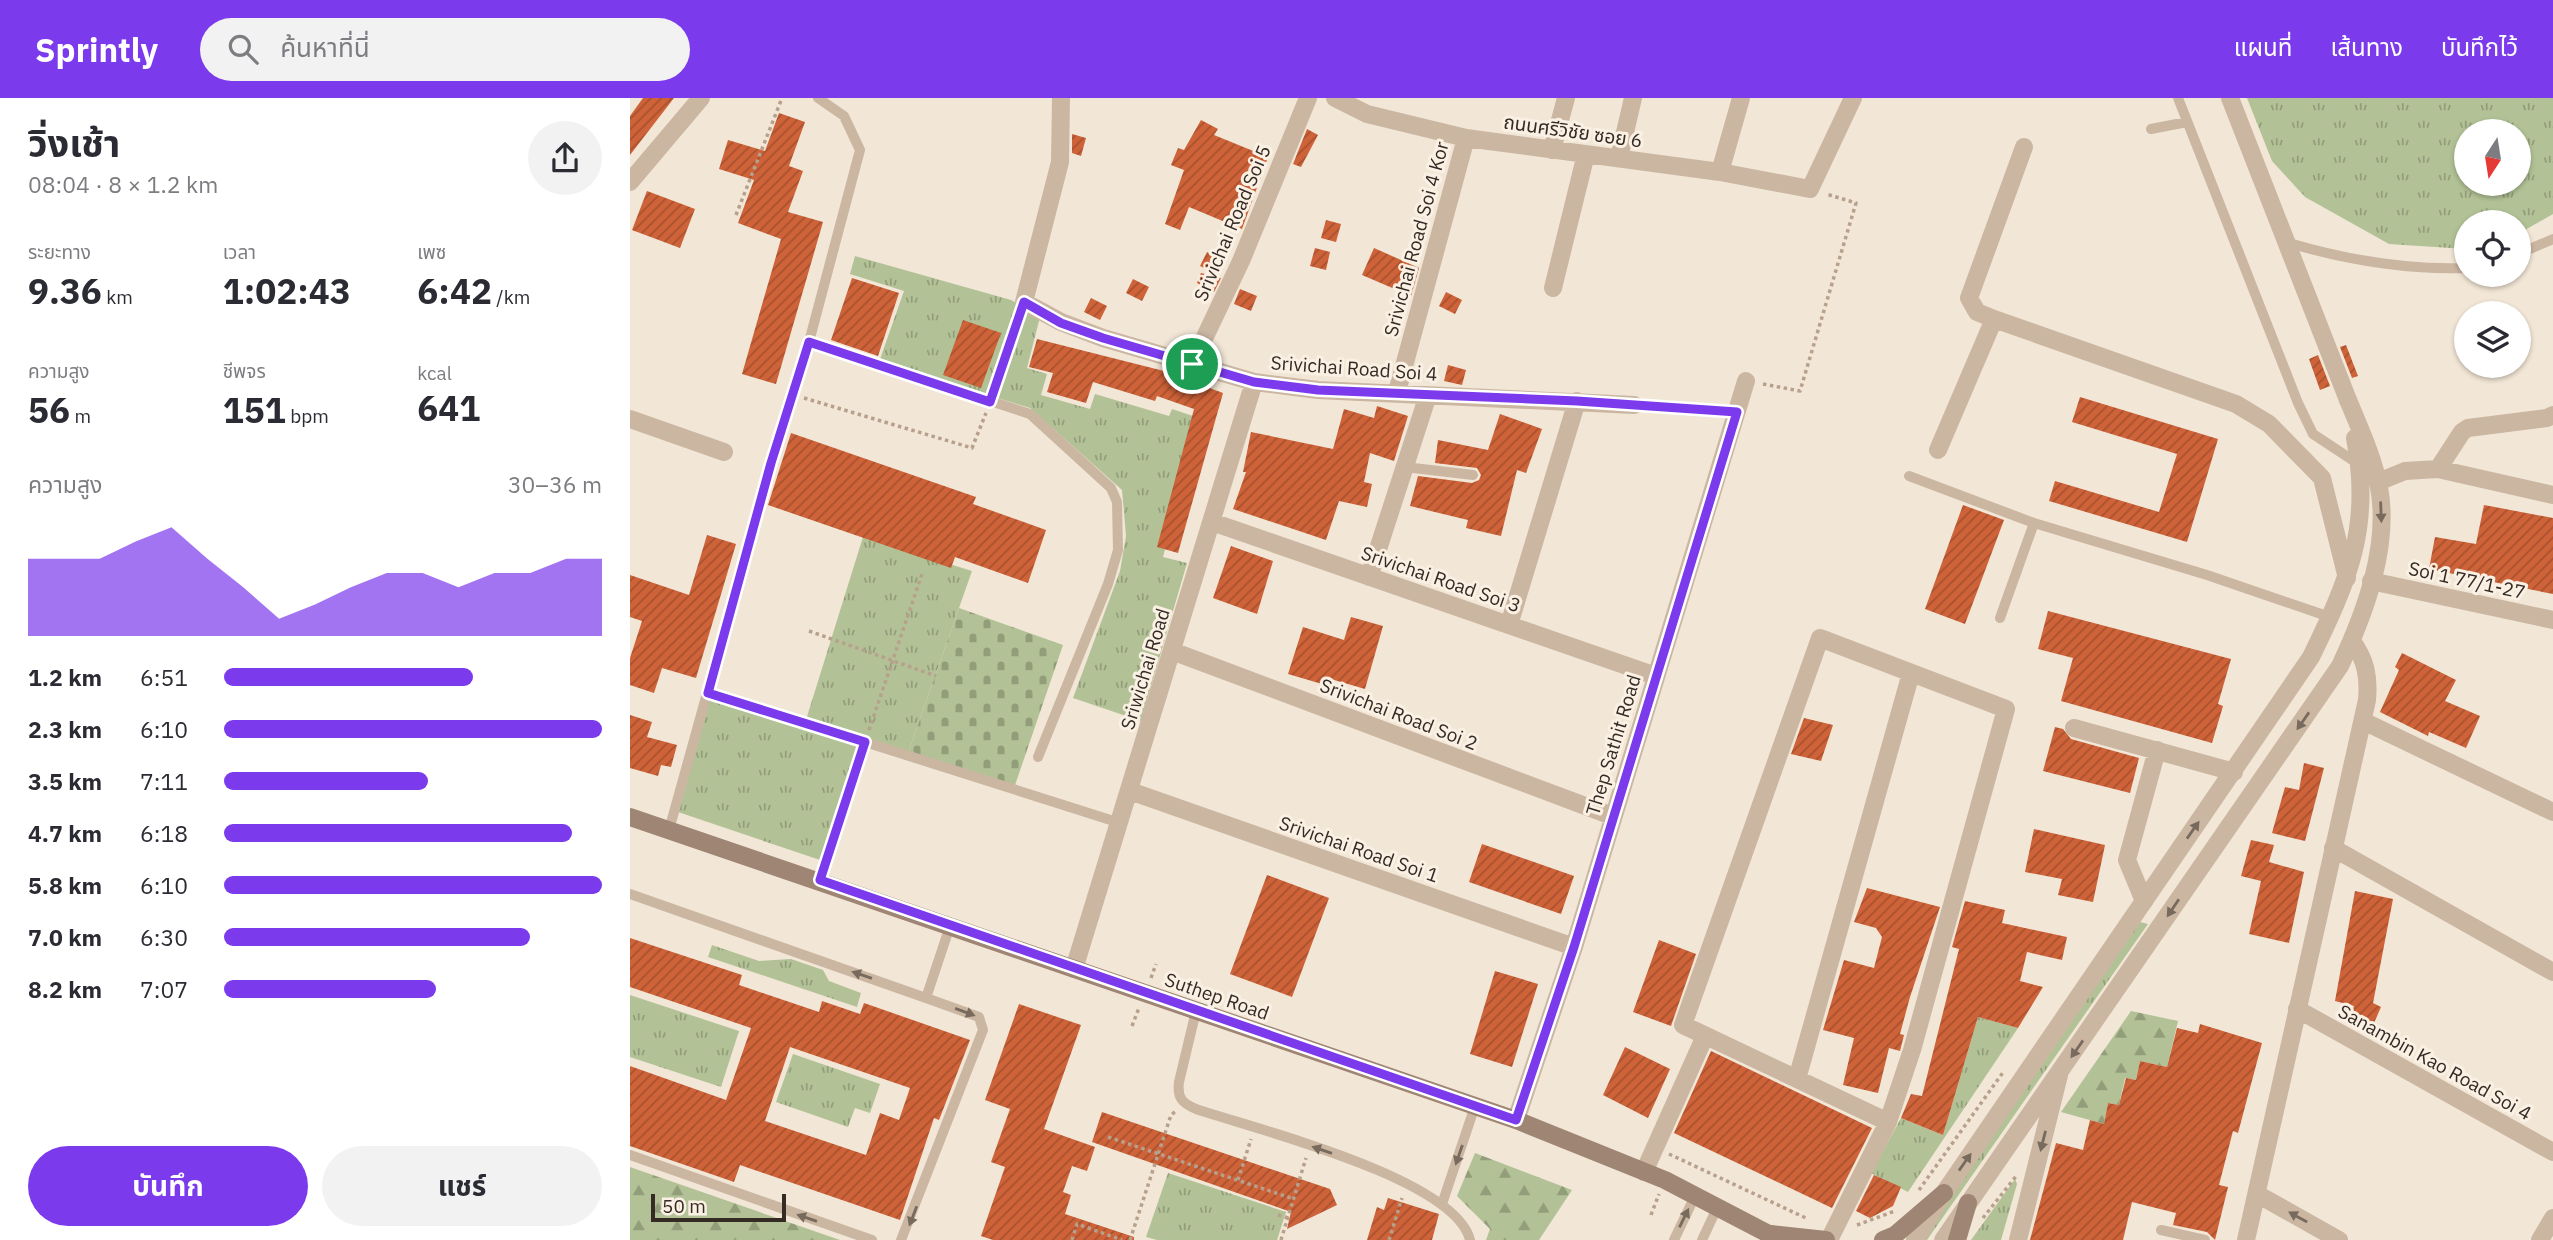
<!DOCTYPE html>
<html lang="th">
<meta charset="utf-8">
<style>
body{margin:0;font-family:"IBM Plex Sans","Noto Sans Thai",sans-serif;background:#f2f2f3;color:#2b2b33;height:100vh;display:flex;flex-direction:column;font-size:26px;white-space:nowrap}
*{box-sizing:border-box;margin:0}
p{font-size:23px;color:#7c7c81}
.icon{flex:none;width:38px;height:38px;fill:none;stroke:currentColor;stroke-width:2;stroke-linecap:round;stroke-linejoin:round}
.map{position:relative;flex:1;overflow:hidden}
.details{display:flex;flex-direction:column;background:#fff;width:630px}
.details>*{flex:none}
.needle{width:46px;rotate:192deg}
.buttons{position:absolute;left:1824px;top:21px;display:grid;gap:14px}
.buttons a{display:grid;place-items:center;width:77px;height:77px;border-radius:50%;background:#fff;box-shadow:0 2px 5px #0004;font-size:35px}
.scale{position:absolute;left:21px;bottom:18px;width:135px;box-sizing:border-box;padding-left:7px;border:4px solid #352b25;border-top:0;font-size:19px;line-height:24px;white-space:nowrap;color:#352b25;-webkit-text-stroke:5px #faf0e3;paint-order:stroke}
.pin{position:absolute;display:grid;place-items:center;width:60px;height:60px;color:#fff;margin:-30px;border:4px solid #fff;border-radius:50%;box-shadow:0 2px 7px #0007}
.round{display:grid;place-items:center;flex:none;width:74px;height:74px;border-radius:37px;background:#f2f2f3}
.headline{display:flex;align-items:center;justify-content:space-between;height:119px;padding:0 28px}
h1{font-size:38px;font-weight:700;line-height:52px}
.stats{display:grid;grid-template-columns:repeat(3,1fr);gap:10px;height:119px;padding:7px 28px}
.stats div{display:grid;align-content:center}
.stats b{font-size:35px;font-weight:700}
.stats small{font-size:19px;font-weight:400}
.stats p{font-size:19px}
.chart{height:196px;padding:14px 28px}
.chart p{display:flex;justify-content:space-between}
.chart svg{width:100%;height:126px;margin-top:7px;fill:#7c3aed;opacity:.7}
.cta{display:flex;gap:14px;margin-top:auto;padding:14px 28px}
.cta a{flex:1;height:80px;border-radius:42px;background:#7c3aed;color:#fff;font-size:28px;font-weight:700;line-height:80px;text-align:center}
.cta a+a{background:#f2f2f3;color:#2b2b33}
ul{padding:0 28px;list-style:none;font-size:23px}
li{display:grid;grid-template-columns:112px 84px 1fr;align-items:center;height:52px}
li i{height:18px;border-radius:9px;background:#7c3aed}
header{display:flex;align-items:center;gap:42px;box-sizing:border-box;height:98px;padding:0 35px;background:#7c3aed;color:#fff}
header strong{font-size:33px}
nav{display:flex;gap:38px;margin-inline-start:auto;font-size:24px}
.search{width:490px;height:63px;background:#f2f2f3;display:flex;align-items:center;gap:18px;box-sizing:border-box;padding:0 24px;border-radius:38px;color:#7c7c81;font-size:26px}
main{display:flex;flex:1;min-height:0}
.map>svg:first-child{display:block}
.grass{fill:url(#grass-tufts);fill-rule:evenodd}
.forest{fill:url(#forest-firs)}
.cemetery{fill:url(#cemetery-stones)}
.building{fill:url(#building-hatch);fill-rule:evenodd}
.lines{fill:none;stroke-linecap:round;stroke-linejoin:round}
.path{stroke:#b7a08c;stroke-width:3.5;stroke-dasharray:3.5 3.5;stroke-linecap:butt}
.service{stroke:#cbb6a2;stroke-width:10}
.minor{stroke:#cbb6a2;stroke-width:18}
.tertiary{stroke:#cbb6a2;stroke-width:18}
.secondary{stroke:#9f8573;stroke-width:18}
.oneway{fill:#786a5d}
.route-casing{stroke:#fff;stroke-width:14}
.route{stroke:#7c3aed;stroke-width:9}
.labels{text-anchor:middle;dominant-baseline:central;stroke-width:6;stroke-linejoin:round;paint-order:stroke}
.street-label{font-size:19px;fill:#352b25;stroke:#faf0e3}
</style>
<header>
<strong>Sprintly</strong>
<div class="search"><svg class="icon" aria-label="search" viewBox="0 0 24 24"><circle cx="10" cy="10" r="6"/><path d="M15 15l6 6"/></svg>ค้นหาที่นี่</div>
<nav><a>แผนที่</a><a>เส้นทาง</a><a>บันทึกไว้</a></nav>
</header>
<main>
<section class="details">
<div class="headline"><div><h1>วิ่งเช้า</h1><p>08:04 · 8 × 1.2 km</p></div><a class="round"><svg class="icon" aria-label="share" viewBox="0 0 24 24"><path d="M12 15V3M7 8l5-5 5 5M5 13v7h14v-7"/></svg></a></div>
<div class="stats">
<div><p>ระยะทาง</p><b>9.36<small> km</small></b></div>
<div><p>เวลา</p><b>1:02:43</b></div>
<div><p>เพซ</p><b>6:42<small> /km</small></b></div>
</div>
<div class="stats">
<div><p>ความสูง</p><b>56<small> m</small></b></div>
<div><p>ชีพจร</p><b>151<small> bpm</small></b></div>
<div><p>kcal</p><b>641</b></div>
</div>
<div class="chart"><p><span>ความสูง</span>30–36 m</p>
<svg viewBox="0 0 160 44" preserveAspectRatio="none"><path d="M0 44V17L10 17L20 17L30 11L40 6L50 17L60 27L70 38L80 33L90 27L100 22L110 22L120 27L130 22L140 22L150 17L160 17V44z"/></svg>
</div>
<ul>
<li><b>1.2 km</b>6:51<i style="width:66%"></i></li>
<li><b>2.3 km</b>6:10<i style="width:100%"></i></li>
<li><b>3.5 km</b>7:11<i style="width:54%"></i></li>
<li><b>4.7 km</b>6:18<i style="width:92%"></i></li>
<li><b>5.8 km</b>6:10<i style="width:100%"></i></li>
<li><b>7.0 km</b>6:30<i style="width:81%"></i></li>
<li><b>8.2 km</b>7:07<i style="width:56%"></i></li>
</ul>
<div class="cta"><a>บันทึก</a><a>แชร์</a></div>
</section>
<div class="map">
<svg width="1923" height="1142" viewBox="0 0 1923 1142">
<defs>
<pattern id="grass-tufts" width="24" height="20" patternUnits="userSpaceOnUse" patternTransform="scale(1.75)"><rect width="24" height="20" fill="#b2c296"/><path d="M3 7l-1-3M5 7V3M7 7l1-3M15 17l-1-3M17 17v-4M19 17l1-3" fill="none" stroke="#929e7a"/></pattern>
<pattern id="forest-firs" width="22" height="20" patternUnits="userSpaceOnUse" patternTransform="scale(1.75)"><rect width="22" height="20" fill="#b2c296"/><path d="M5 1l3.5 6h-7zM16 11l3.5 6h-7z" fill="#929e7a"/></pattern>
<pattern id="cemetery-stones" width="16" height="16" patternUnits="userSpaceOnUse" patternTransform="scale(1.75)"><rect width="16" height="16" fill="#b2c296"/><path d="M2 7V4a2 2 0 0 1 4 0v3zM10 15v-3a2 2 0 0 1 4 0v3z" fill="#929e7a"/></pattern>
<pattern id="building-hatch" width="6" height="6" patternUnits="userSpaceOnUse" patternTransform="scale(1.75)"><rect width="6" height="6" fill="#ce6238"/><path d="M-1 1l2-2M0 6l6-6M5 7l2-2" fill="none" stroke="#a8512f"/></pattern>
</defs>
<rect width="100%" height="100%" fill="#f2e6d6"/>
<!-- grass -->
<path class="grass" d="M1617 0H1923V116L1888 136V124H1836V151L1759 146 1675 99 1642 63ZM1836 33H1888V86H1836Z
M225 158 381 202 410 219 397 270 417 276 411 297 460 311 465 296 539 318 542 311 569 320 533 459 557 465 511 623 443 600 490 473 496 438 492 392 400 310 249 264 274 193 220 176Z
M233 439 342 473 277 658 236 644 196 764 45 713 78 595 175 625Z
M1510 824 1518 826 1297 1142H1289Z
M82 847 129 863 161 861 193 872 199 883 231 895 227 909 78 859Z
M0 897 109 933 91 989 0 959Z
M1348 919 1388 930 1278 1094 1241 1075 1271 1020 1313 1037Z
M163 956 250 986 240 1015 225 1010 218 1029 146 1004Z
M538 1075 656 1114 647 1142H527L516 1139Z
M1385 1081 1387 1086 1371 1142H1341Z"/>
<!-- forest -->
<path class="forest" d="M1501 913 1548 923 1537 969 1510 963 1506 982 1495 980 1489 1007 1478 1005 1474 1026 1431 1014Z
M845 1055 942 1092 909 1142H856L860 1131 827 1098Z
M0 1069 210 1142H0Z"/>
<!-- cemetery -->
<path class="cemetery" d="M329 510 433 547 383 693 277 658Z"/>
<!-- building -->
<path class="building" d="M13 0H44L0 57V18Z
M149 15 175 24 159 68 173 73 158 114 193 124 146 286 112 276 151 141 108 125 124 82 89 71 98 42 135 53Z
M571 22 588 31 584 37 638 59 612 131 559 109 550 132 535 126 554 72 541 67 548 50 554 52Z
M677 31 688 37 671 69 663 66Z
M442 36 456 40 451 58 442 55Z
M17 93 65 111 50 150 2 132Z
M696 122 711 126 706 144 691 140Z
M685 150 700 154 696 172 680 168Z
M744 150 789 170 781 198 732 177Z
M577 154 594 162 587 176 570 168Z
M571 175 591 180 584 194 567 185Z
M222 180 269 195 248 258 201 242Z
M503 181 519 189 512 203 496 195Z
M610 191 627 198 621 213 604 206Z
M816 194 832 202 825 216 809 208Z
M461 200 477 208 470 222 454 214Z
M333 222 371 235 351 290 313 277Z
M407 241 534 273 593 295 548 455 527 449 564 311 527 298 525 303 463 284 456 305 417 294 423 275 399 269Z
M1716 247 1728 278 1722 280 1710 249Z
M1688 257 1700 288 1690 292 1679 261Z
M818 267 836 272 832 287 814 283Z
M1450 299 1588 341 1557 444 1419 403 1425 383 1529 414 1547 356 1442 324Z
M747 308 778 318 764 363 740 355 734 384 742 386 737 409 709 403 696 442 603 411 616 374H613L621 334 703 351 714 311 744 320Z
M870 316 912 331 896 375 887 372 871 438 836 430 838 422 780 408 788 378 842 385 849 382 851 377 847 370 805 365 808 342 858 352Z
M161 335 346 399 343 406 416 432 398 485 325 459 321 470 138 407Z
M1333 407 1374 422 1335 526 1295 511Z
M1854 407 1923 420V496L1799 471 1805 439 1846 446Z
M77 437 106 446 66 580 32 570 24 595 0 587V560L12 523 0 519V477L59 497Z
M601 448 643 463 627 516 583 500Z
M1418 513 1601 561 1588 606 1593 608 1582 645 1431 603 1443 560 1408 551Z
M721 519 753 528 735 591 694 579 692 586 658 576 673 529 714 542Z
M1772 555 1826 582 1815 603 1850 618 1836 650 1799 634 1798 638 1750 614 1769 572 1765 569Z
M0 617 22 624 17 639 47 647 41 669 31 667 28 678 0 670Z
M1174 620 1203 627 1191 663 1161 656Z
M1425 629 1433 631 1441 641 1509 660 1500 695 1413 673Z
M1674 665 1694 670 1675 743 1642 735 1655 689 1669 692Z
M1404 731 1475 747 1463 804 1428 797 1432 781 1395 774Z
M1621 742 1644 747 1639 764 1674 774 1659 845 1619 836 1631 783 1611 778Z
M852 746 944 778 931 816 839 784Z
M637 777 699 800 662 899 600 876Z
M1237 790 1310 809 1280 899 1270 936 1274 937 1270 953 1259 950 1248 995 1213 987 1224 940 1193 932 1214 862 1244 870 1252 839 1246 830 1224 824Z
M1725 793 1763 801 1743 905 1751 909 1744 925 1721 918 1724 908 1705 903Z
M1335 803 1375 812 1372 825 1437 839 1432 862 1397 854 1390 883 1413 889 1388 930 1348 919 1313 1037 1271 1020 1281 996 1292 998 1329 851 1322 849Z
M0 840 112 877 109 887 189 914 192 903 230 916 234 905 340 942 309 1022 304 1020 270 1122 110 1067 104 1084 0 1048V968L96 1002 121 930 0 889ZM160 949 280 990 269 1022 250 1015 236 1057 135 1023Z
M1029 842 1066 856 1041 928 1003 914Z
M865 873 908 886 882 969 840 956Z
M389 906 451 927 414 1031 465 1049 457 1073 442 1068 433 1094 441 1097 435 1116 504 1139V1142H363L351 1138 375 1069 361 1064 380 1011 355 1002Z
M1570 926 1632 945 1608 1035 1603 1033 1589 1087 1598 1089 1585 1142 1577 1134 1543 1127 1546 1115 1502 1104 1493 1142H1400L1426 1045 1453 1052 1460 1022 1474 1026 1478 1005 1489 1007 1496 980 1506 982 1510 963 1537 969 1547 930 1568 935Z
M995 949 1040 971 1018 1020 973 997Z
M1081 953 1242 1030 1202 1110 1044 1035Z
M472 1014 700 1091 707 1107 657 1131 661 1114 462 1044Z
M1244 1077 1271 1089 1263 1108 1240 1120 1226 1113Z
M758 1100 809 1116 802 1142H737L747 1109 754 1112Z"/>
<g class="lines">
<!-- path -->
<path class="path" d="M106 117 152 0
M1133 286 1170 293 1226 105 1196 96
M364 292 389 219
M174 300 342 350 356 315
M1020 308 1089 313
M179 533 306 578
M239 632 292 476
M521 880 526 866
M502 928 509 910
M478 1039 664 1101
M1039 1056 1178 1121
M608 1082 621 1041
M1289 1092 1374 973
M648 1117 658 1120
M1021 1117 1029 1096
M1353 1120 1387 1077
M1227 1127 1265 1113
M442 1142 447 1126 492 1142
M500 1142 541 1017 546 1013
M651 1142 676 1060
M759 1142 772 1100"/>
<!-- service -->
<path class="service" d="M1548 0 1668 305 1683 336 1730 367
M1521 31 1557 24
M1659 145C1717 162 1775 172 1836 170
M1888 156 1923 141
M179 244 400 316 481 390 487 404 488 452 478 486 408 659
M775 369 843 377
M1279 378 1404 425
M1370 520 1404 425 1577 477 1700 519
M78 595 235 644 190 782
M235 644 490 725
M39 732 141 365 179 244 230 52 214 18 188 0
M0 796 296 900
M566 913 549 984C547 1000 552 1005 566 1011 625 1031 825 1080 840 1142
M0 1057 242 1142
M812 1106 845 1008
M1531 1132 1575 1142
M271 1142 353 932 349 919 296 900 320 828
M1044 1142 1065 1098
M1072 1142 1087 1110"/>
<!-- minor -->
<path class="minor" d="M431 0 430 64 394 204 431 224 473 240 624 284 688 292 1004 307
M705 0 737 16 836 40 1090 74 1180 91 1223 0
M1600 0 1718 302
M922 52 936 0
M989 60 1003 0
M1090 74 1111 0
M0 84 71 0
M923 190 956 56
M1364 221 1347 214 1339 200 1394 49
M562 266 611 163 678 0
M767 294 836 40
M0 321 94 354
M1308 352 1364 221 1606 306 1639 326 1692 380 1717 480
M1808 371 1832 334 1838 330 1917 320 1923 317
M1748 384 1775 373 1808 371 1923 397
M582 424 1026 578
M739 479 798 297
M1741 483 1923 522
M879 527 947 303
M542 553 982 718
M1733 623 1923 714
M1444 630 1604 674
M500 693 944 849
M1703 750 1923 874
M1514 803 1497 762 1527 652
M444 871 624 284
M1667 911 1923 1054
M1167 981 1281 575
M886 1022 944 849 1116 283
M1014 1074 1075 938
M1627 1096 1709 1142
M1199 1142 1258 1024 1282 952 1376 611 1190 540 1053 927 1258 1024
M1388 1142 1429 977
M1616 1142 1737 602C1739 579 1736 562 1722 543
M1910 1142 1923 1120"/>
<!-- tertiary -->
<path class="tertiary" d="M1285 1142 1314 1095 1681 559C1719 481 1742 428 1725 340
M1313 1142 1710 568C1735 515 1760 448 1749 389 1743 359 1730 331 1718 302"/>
<!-- secondary -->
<path class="secondary" d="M0 719 886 1022 1035 1082 1150 1142
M1141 1136 1196 1142
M1253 1142 1265 1137 1314 1095
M1327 1142 1338 1105"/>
</g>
<!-- one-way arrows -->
<defs><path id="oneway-solid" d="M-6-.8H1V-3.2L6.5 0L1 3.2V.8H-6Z" transform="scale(1.75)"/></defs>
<g class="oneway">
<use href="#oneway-solid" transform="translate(1751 414) rotate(88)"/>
<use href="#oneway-solid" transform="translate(1673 623) rotate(125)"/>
<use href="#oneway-solid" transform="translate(1563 732) rotate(-55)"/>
<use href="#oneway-solid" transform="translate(1543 810) rotate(124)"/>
<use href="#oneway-solid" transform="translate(232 877) rotate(-161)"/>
<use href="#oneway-solid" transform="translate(335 914) rotate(20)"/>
<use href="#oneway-solid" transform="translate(1447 951) rotate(125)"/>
<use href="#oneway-solid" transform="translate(1413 1043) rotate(104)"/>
<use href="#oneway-solid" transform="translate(692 1052) rotate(-161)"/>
<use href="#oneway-solid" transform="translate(829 1057) rotate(109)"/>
<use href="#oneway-solid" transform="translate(1335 1064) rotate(-55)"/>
<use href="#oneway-solid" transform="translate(283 1118) rotate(111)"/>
<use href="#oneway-solid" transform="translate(1668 1119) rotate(-151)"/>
<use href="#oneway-solid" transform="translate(177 1120) rotate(-161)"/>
<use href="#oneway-solid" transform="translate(1054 1120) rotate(-64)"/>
</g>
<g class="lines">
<!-- route casing -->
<g class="route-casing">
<path id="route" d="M394 204 431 225 473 240 624 284 688 292 947 303 1107 314 944 849 886 1022 190 782 235 644 78 595 141 365 179 244 360 304Z"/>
</g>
<!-- route -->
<use href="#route" class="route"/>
</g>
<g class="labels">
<!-- street labels -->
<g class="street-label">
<text transform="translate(943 33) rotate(8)">ถนนศรีวิชัย ซอย 6</text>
<text transform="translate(602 125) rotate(-67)">Srivichai Road Soi 5</text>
<text transform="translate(786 141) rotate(-75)">Srivichai Road Soi 4 Kor</text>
<text transform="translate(724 270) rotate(4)">Srivichai Road Soi 4</text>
<text transform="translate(811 481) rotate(19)">Srivichai Road Soi 3</text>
<text transform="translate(1837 482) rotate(12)">Soi 1 77/1-27</text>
<text transform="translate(515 571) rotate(-73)">Sriwichai Road</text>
<text transform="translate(769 616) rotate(21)">Srivichai Road Soi 2</text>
<text transform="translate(983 647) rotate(-73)">Thep Sathit Road</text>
<text transform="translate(729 751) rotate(19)">Srivichai Road Soi 1</text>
<text transform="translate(587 898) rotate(19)">Suthep Road</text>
<text transform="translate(1805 964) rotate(29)">Sanambin Kao Road Soi 4</text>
</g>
</g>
</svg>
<div class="buttons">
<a><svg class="needle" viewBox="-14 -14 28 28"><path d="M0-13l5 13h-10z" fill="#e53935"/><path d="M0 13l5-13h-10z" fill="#7c7c81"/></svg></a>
<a><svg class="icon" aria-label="locate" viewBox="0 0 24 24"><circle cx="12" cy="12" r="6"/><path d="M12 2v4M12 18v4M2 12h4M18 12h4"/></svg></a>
<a><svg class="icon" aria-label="layers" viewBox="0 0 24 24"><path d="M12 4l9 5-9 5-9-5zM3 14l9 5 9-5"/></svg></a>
</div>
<div class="scale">50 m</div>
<div class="pin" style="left:562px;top:266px;background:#1e9e55"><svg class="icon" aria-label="arrive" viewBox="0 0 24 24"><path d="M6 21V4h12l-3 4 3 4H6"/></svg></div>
</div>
</main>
